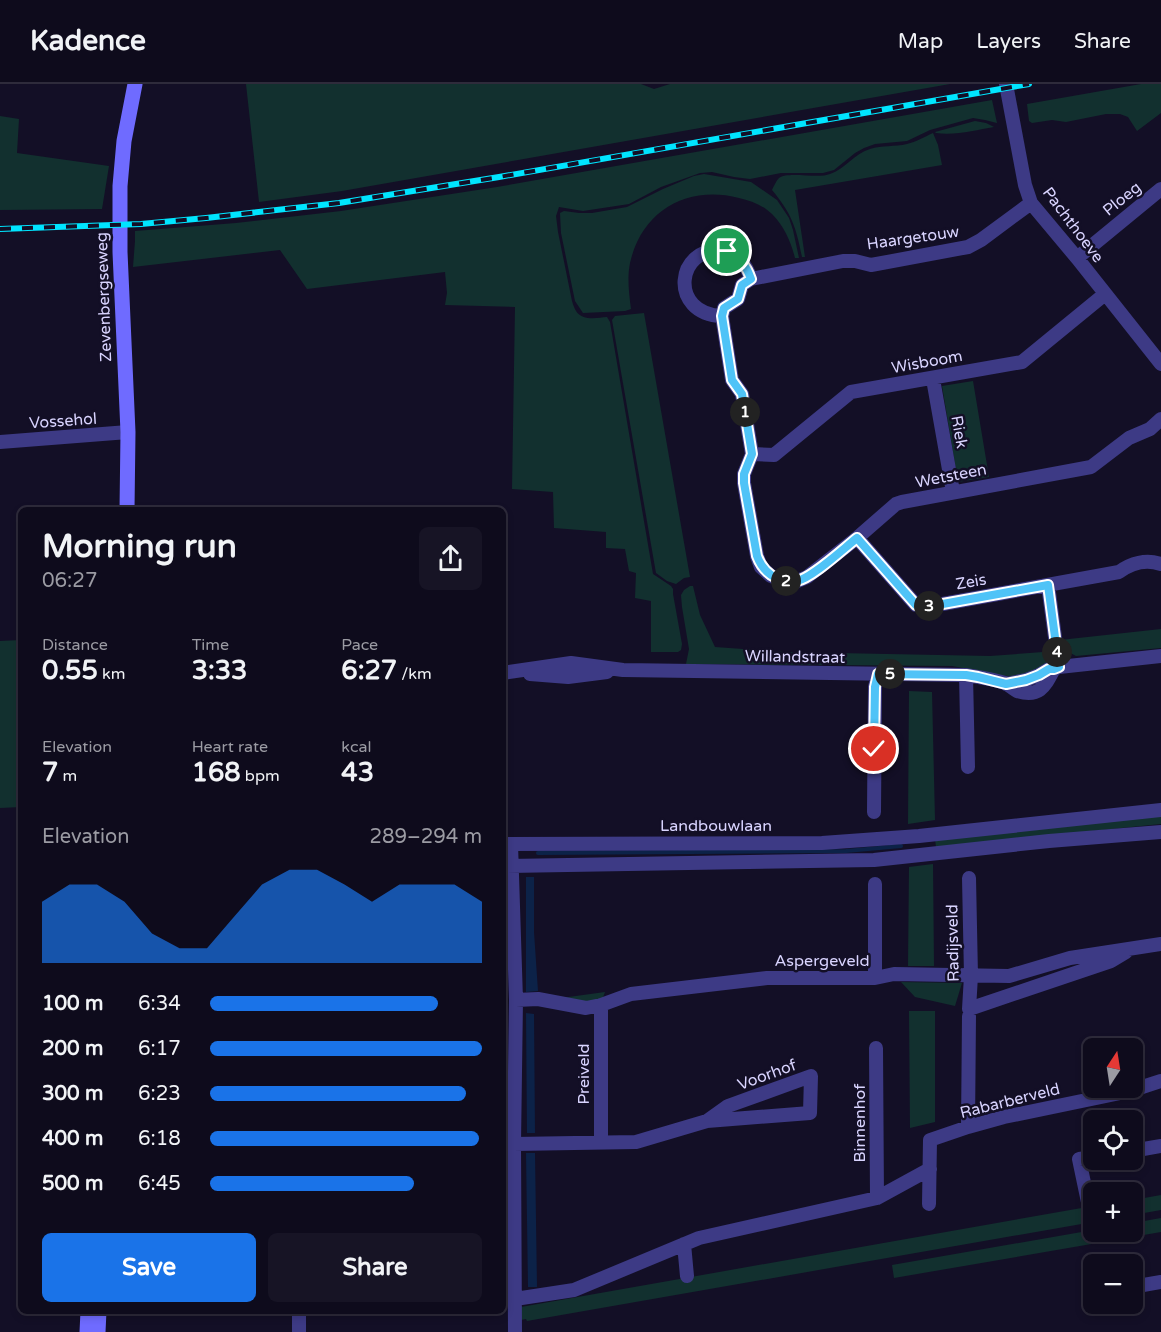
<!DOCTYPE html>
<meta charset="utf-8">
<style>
body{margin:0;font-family:"Varela Round",sans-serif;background:#171425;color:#f1f3f6;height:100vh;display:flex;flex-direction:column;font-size:22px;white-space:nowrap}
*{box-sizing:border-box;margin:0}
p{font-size:20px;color:#9b9ba3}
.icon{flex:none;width:33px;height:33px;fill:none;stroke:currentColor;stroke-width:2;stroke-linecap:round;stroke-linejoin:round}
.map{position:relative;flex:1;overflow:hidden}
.side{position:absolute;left:18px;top:423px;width:488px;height:807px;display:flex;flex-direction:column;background:#0e0b1c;border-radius:9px;box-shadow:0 3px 9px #0003,0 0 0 2px #2e2b3b}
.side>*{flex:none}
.needle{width:39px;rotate:12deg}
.fabs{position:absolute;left:1083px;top:954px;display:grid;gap:12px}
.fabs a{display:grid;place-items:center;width:60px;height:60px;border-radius:9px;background:#0e0b1c;box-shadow:0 3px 9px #0003,0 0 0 2px #2e2b3b;font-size:30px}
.pin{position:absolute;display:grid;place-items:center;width:51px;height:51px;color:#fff;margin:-26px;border:3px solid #fff;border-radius:50%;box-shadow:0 2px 6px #0007}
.km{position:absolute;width:30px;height:30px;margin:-15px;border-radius:50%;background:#222;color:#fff;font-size:16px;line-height:30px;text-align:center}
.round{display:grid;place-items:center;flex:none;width:63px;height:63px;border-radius:9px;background:#171425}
.overview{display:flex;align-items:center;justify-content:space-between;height:102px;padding:0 24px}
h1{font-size:33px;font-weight:700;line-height:45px}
.stats{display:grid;grid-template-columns:repeat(3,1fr);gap:9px;height:102px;padding:6px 24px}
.stats div{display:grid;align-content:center}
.stats b{font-size:26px;font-weight:700}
.stats small{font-size:16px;font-weight:400}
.stats p{font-size:16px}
.chart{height:168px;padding:12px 24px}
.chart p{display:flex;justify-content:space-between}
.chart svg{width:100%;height:108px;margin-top:6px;fill:#1a73e8;opacity:.7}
.button{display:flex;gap:12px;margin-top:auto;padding:12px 24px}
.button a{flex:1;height:69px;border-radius:9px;background:#1a73e8;color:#fff;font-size:24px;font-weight:700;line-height:69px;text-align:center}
.button a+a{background:#171425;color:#f1f3f6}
ul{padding:0 24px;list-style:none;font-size:20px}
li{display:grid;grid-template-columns:96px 72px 1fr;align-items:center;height:45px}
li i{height:15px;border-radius:8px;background:#1a73e8}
header{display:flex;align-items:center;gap:36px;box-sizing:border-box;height:84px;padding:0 30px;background:#0e0b1c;border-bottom:2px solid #2e2b3b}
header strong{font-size:28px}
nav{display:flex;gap:33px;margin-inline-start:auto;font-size:21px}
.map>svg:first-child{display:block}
.green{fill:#12302f}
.water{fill:#0c2248}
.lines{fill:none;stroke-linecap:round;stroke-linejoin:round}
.stream{stroke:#0c2248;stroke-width:4}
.street{stroke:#3d3a85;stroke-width:14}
.secondary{stroke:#6f6bff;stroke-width:15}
.rail-casing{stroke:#00e5ff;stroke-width:6}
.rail{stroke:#130f26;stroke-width:4;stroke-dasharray:11;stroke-linecap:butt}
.route-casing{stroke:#fff;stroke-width:12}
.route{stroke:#4fc3f7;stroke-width:8}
.labels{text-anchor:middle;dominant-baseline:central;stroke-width:5;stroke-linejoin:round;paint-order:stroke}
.street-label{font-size:16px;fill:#d9d4ff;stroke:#130f26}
</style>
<header>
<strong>Kadence</strong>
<nav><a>Map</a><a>Layers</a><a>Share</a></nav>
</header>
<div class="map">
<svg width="1161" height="1248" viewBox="0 0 1161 1248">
<rect width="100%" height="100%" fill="#130f26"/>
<!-- green -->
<path class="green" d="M246 0H641L654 5 670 0H950L342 107 259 118Z
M1141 0H1161V29L1137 47 1128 33 1120 30H1106L1066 38 1052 36 1032 39 1029 37 1027 20Z
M992 16 997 39 985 36 973 34 930 46 907 57 875 60 864 64 855 69 834 86 823 89H781L750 95 734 93 712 88 700 89 661 103 629 120 583 127 559 123 556 132 558 148 572 217C573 220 574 224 576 227 582 237 597 234 607 233L610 238 653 490 671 502 673 505V510L682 560 681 566 678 568H651V517L635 514 636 489 629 487 625 465 606 464V448L554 444 553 408 512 405 515 223 445 221 447 209 445 188 307 205 280 166 133 183 135 157V147L236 139 341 127 497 103Z
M0 32 19 35 17 69 109 82 102 125 0 126Z
M975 37 986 39 994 43C976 46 955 52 936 49L935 48Z
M933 49 938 61 942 81 795 106 805 173H802C796 143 792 130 772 106 774 102 776 97 779 94 788 87 818 95 830 90 845 85 854 70 870 65 882 61 895 63 907 60 916 58 924 53 933 49Z
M704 90 751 98 777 116 789 134 793 146 799 174H795C791 158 784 142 772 130 763 121 751 117 739 114 688 101 642 126 630 179 627 194 629 209 631 225L625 227 583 229 575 217 561 149 560 129 564 127 579 129H592L627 123 663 105 694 92Z
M644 229 690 493 684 494 676 500 667 497 656 489 612 236 615 232Z
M973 297 989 393 958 398 942 302Z
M690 502H693L700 531 715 563 785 568 990 572 1043 568 1049 576 1038 586 1018 594 952 582 686 580 689 565 682 523 681 511 684 506Z
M1161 545V564L1076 572 1063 565 1060 556Z
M21 556 19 604 21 605V723L0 724V557Z
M909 607 932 608 935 736 908 740Z
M1161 731V740L936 763 935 755Z
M933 780 934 882H908L909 783Z
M901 898 962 899 955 922 915 913Z
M605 908 602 916 587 920 554 915Z
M909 927H935V1038L910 1044Z
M1161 1111V1126L1133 1131V1116Z
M1093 1122V1138L527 1237 526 1235 521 1236V1223Z
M1161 1134V1148L894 1194 892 1181 1093 1146 1094 1148H1132L1133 1139Z"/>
<!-- water -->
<path class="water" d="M526 793H534V848L538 907 526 908Z
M526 929 534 930 535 1049H527Z
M526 1069H535L537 1203H528Z"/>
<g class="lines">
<!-- stream -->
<path class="stream" d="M538 769 846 767 901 762"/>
<!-- street -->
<path class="street" d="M1006 0 1025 101 1031 119 1077 174 1161 280
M1077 174 1161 105
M751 195 843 177H855L871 181 968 163 981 156 1031 119
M722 232C668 230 676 161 723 167 739 169 746 181 751 195L742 201 738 215 724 224 722 232 732 296 742 310 752 370 744 390V399L757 472 761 483 771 492 782 496 795 498 807 493 857 454 896 420 902 418 1091 383 1129 354 1150 345 1161 335
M933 295 953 408
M0 358 128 348
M752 370 774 371 851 308 1022 278 1105 210
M857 454 916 521 926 523 1119 488C1131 479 1146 475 1161 480
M1048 501 1059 583
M502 589 571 579 623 586 966 591C979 593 993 595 1005 599 1009 601 1013 605 1017 607 1040 614 1045 602 1054 585
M530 590 568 593 607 588
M966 591 968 683
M1006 600 1026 596 1039 591 1049 585H1054L1059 583 1161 572
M874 728 875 603 878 590
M502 760 822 759 919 752 1161 726
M511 760 516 916 514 1060 515 1248
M502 782 874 776 1049 757 1161 748
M969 794 971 892 969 925 1111 877 1126 868
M875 894V800
M516 916 538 915 586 924 601 921 631 910 767 894H875L894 890 1009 892 1070 874 1161 860
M601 921V1058
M876 964 877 1114
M968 1043 969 932
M514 1060 636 1058 707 1037 810 1029 811 992 728 1022 707 1037
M1132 1067 1161 1062
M1088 1118 1079 1075 1094 1073
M929 1120 930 1056 968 1043 1004 1033 1130 1007 1161 997
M684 1160 687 1192
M1132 1203 1161 1198
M515 1215 574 1206 699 1154 877 1114 930 1085
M299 1227V1248"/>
<!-- secondary -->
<path class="secondary" d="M127 426 128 348 120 168V102L124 57 135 0
M87 1248 88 1227
M98 1248 99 1227"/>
<!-- rail casing -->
<g class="rail-casing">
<path id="rail" d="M0 145 141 140 206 134 339 119 499 93 1029 0"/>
</g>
<!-- rail -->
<use href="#rail" class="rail"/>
</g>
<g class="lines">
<!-- route casing -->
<g class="route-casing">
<path id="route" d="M727 167C740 174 746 181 751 195L742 201 738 215 724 224 722 232 732 296 742 310 752 370 744 390V399L757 472C761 483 767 490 778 495 784 497 791 499 797 497 812 494 843 465 857 454L916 521 926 523 1048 501 1059 583 1054 585H1049L1039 591 1026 596 1006 600 978 593 966 591 878 590 875 603 874 665"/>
</g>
<!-- route -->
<use href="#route" class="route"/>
</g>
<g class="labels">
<!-- street labels -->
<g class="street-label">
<text transform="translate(1122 115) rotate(-39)">Ploeg</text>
<text transform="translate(1073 141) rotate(53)">Pachthoeve</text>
<text transform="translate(913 154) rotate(-8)">Haargetouw</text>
<text transform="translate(104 213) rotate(-92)">Zevenbergseweg</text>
<text transform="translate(927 278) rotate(-10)">Wisboom</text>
<text transform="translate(63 337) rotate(-4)">Vossehol</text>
<text transform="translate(959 348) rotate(80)">Riek</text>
<text transform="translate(951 392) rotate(-11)">Wetsteen</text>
<text transform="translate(971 498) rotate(-10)">Zeis</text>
<text transform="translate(795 573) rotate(1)">Willandstraat</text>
<text x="716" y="742">Landbouwlaan</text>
<text transform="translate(953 859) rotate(-91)">Radijsveld</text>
<text x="822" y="877">Aspergeveld</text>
<text transform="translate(584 990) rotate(-90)">Preiveld</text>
<text transform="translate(767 991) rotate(-20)">Voorhof</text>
<text transform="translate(1010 1017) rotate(-14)">Rabarberveld</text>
<text transform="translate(860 1039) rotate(-90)">Binnenhof</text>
</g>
</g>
</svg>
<div class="fabs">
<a><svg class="needle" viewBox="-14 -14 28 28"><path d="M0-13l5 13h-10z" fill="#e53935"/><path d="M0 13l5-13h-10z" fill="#9b9ba3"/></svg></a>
<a><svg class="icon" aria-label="locate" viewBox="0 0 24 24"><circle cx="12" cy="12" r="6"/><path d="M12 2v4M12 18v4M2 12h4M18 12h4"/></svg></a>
<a>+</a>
<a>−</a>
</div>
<div class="pin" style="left:727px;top:167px;background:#1e9e55"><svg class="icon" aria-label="arrive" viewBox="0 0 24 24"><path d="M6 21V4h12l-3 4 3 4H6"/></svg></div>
<div class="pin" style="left:874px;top:665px;background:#d93025"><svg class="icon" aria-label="check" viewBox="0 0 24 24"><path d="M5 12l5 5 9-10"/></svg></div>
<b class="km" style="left:745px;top:328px">1</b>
<b class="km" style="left:786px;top:497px">2</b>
<b class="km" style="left:929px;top:522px">3</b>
<b class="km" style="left:1057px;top:568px">4</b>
<b class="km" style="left:890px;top:590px">5</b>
<section class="side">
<div class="overview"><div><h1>Morning run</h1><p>06:27</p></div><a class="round"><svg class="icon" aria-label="share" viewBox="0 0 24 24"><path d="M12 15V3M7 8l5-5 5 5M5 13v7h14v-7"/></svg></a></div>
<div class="stats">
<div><p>Distance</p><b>0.55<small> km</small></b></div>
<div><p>Time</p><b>3:33</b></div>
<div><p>Pace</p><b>6:27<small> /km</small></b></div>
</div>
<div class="stats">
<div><p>Elevation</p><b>7<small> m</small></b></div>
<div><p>Heart rate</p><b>168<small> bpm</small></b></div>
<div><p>kcal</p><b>43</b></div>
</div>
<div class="chart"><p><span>Elevation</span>289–294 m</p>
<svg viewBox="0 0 160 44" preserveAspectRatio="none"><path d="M0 44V19L10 12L20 12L30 19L40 32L50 38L60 38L70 25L80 12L90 6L100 6L110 12L120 19L130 12L140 12L150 12L160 19V44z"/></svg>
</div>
<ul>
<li><b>100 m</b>6:34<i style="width:84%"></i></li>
<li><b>200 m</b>6:17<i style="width:100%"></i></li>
<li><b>300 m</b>6:23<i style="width:94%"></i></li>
<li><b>400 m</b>6:18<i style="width:99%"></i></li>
<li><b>500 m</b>6:45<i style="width:75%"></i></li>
</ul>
<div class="button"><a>Save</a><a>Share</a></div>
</section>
</div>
